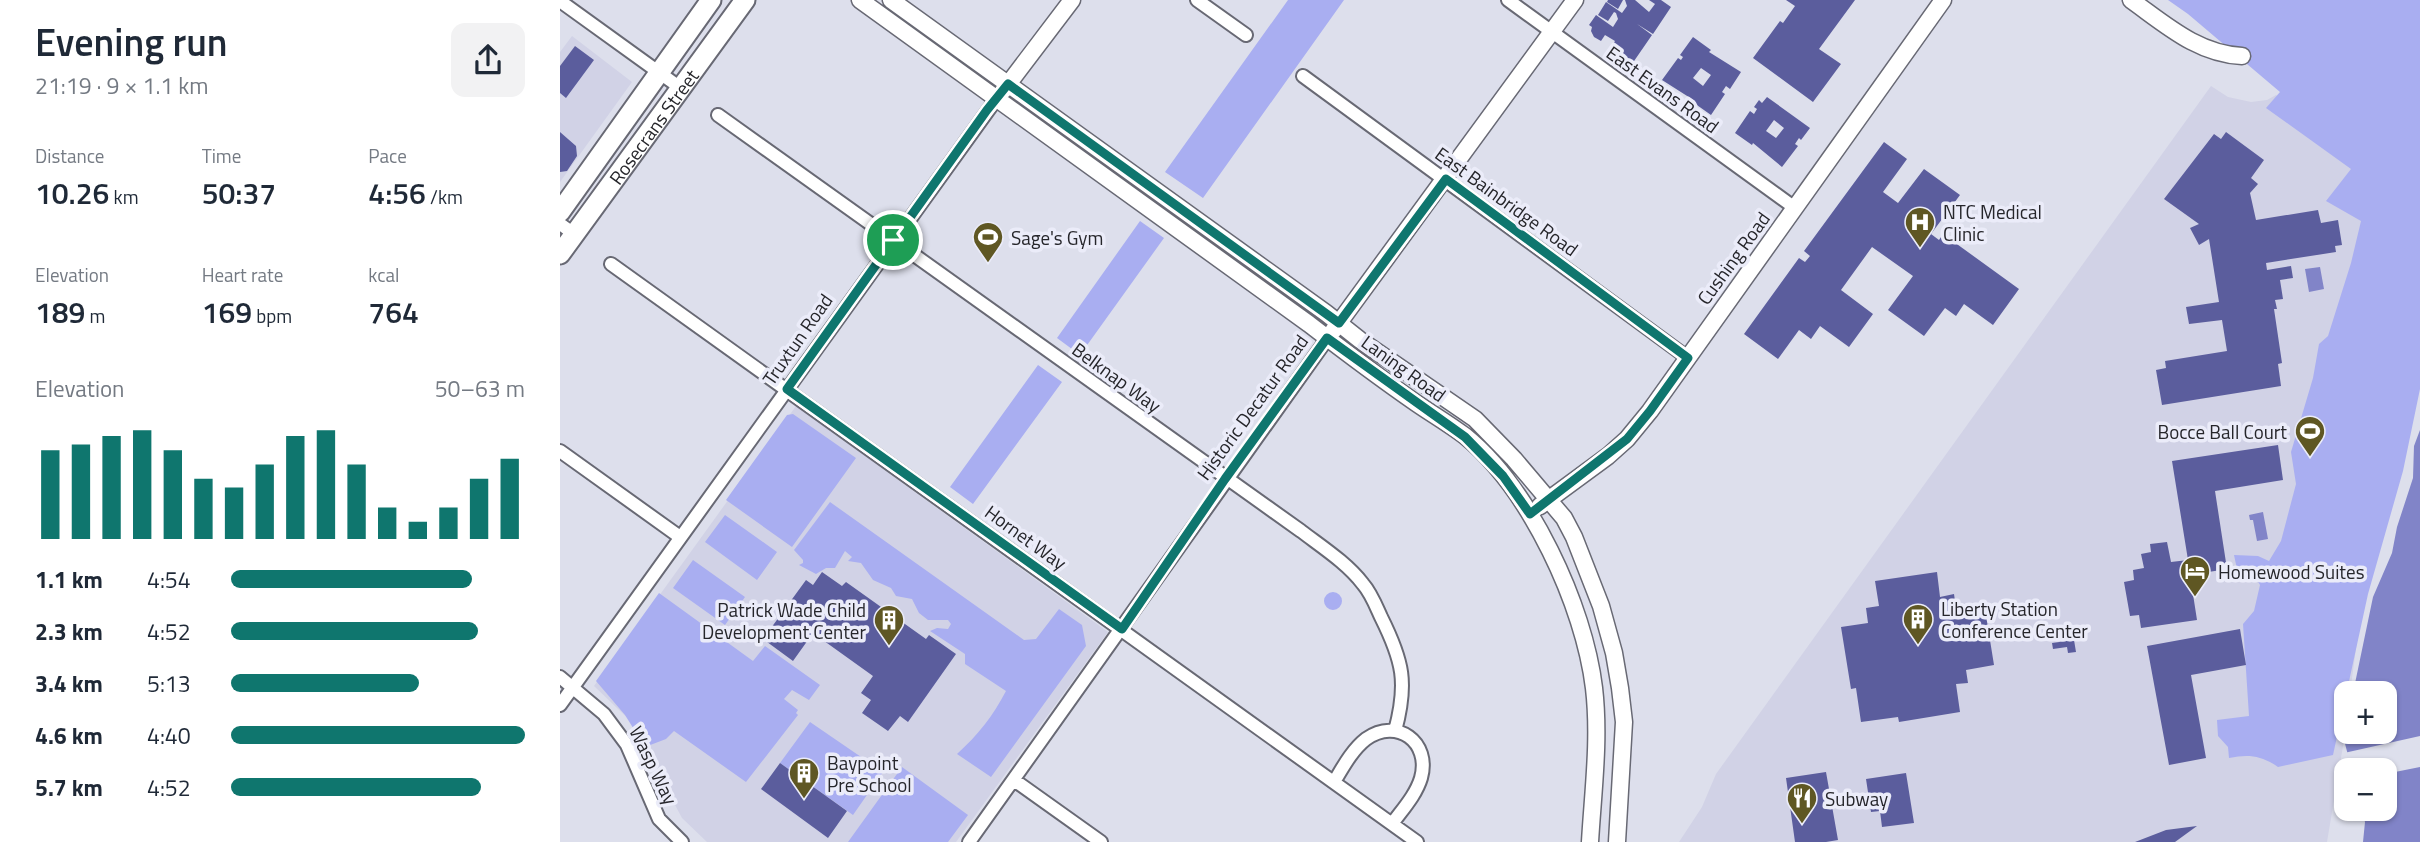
<!DOCTYPE html>
<meta charset="utf-8">
<style>
body{margin:0;font-family:"Titillium Web",sans-serif;background:#f2f2f3;color:#1f2937;height:100vh;display:flex;flex-direction:column;font-size:26px;white-space:nowrap}
*{box-sizing:border-box;margin:0}
p{font-size:23px;color:#747a83}
.icon{flex:none;width:38px;height:38px;fill:none;stroke:currentColor;stroke-width:2;stroke-linecap:round;stroke-linejoin:round}
.map{position:relative;flex:1;overflow:hidden}
.drawer{display:flex;flex-direction:column;background:#fff;width:560px}
.drawer>*{flex:none}
.tools{position:absolute;left:1774px;top:681px;display:grid;gap:14px}
.tools a{display:grid;place-items:center;width:63px;height:63px;border-radius:14px;background:#fff;box-shadow:0 2px 5px #0004;font-size:35px}
.pin{position:absolute;display:grid;place-items:center;width:60px;height:60px;color:#fff;margin:-30px;border:4px solid #fff;border-radius:50%;box-shadow:0 2px 7px #0007}
.round{display:grid;place-items:center;flex:none;width:74px;height:74px;border-radius:14px;background:#f2f2f3}
.overview{display:flex;align-items:center;justify-content:space-between;height:119px;padding:0 35px}
h1{font-size:38px;font-weight:600;line-height:52px}
.stats{display:grid;grid-template-columns:repeat(3,1fr);gap:10px;height:119px;padding:7px 35px}
.stats div{display:grid;align-content:center}
.stats b{font-size:30px;font-weight:600}
.stats small{font-size:19px;font-weight:400}
.stats p{font-size:19px}
.chart{height:196px;padding:14px 35px}
.chart p{display:flex;justify-content:space-between}
.chart svg{width:100%;height:126px;margin-top:7px;stroke:#0f766e;stroke-width:6}
ul{padding:0 35px;list-style:none;font-size:23px}
li{display:grid;grid-template-columns:112px 84px 1fr;align-items:center;height:52px}
li i{height:18px;border-radius:9px;background:#0f766e}
main{display:flex;flex:1;min-height:0}
.map>svg:first-child{display:block}
.built{fill:#d1d2e6}
.green{fill:#a9aef1}
.water{fill:#8184c8}
.pier{fill:#dddfec}
.building{fill:#5b5d9d;fill-rule:evenodd}
.lines{fill:none;stroke-linecap:round;stroke-linejoin:round}
.minor-casing{stroke:#686974;stroke-width:16}
.tertiary-casing{stroke:#686974;stroke-width:19}
.primary-casing{stroke:#686974;stroke-width:23}
.minor{stroke:#fff;stroke-width:12}
.tertiary{stroke:#fff;stroke-width:16}
.primary{stroke:#fff;stroke-width:19}
.route-casing{stroke:#fff;stroke-width:14}
.route{stroke:#0f766e;stroke-width:9}
.labels{text-anchor:middle;dominant-baseline:central;stroke-width:7;stroke-linejoin:round;paint-order:stroke}
.street-label{font-size:19px;fill:#26262b;stroke:#ebecf9}
.poi-label{font-size:19px;fill:#26262b;stroke:#ebecf9;text-anchor:start}
</style>
<main>
<section class="drawer">
<div class="overview"><div><h1>Evening run</h1><p>21:19 · 9 × 1.1 km</p></div><a class="round"><svg class="icon" aria-label="share" viewBox="0 0 24 24"><path d="M12 15V3M7 8l5-5 5 5M5 13v7h14v-7"/></svg></a></div>
<div class="stats">
<div><p>Distance</p><b>10.26<small> km</small></b></div>
<div><p>Time</p><b>50:37</b></div>
<div><p>Pace</p><b>4:56<small> /km</small></b></div>
</div>
<div class="stats">
<div><p>Elevation</p><b>189<small> m</small></b></div>
<div><p>Heart rate</p><b>169<small> bpm</small></b></div>
<div><p>kcal</p><b>764</b></div>
</div>
<div class="chart"><p><span>Elevation</span>50–63 m</p>
<svg viewBox="0 0 160 44" preserveAspectRatio="none"><path d="M5 44V13M15 44V11M25 44V8M35 44V6M45 44V13M55 44V23M65 44V26M75 44V18M85 44V8M95 44V6M105 44V18M115 44V33M125 44V38M135 44V33M145 44V23M155 44V16"/></svg>
</div>
<ul>
<li><b>1.1 km</b>4:54<i style="width:82%"></i></li>
<li><b>2.3 km</b>4:52<i style="width:84%"></i></li>
<li><b>3.4 km</b>5:13<i style="width:64%"></i></li>
<li><b>4.6 km</b>4:40<i style="width:100%"></i></li>
<li><b>5.7 km</b>4:52<i style="width:85%"></i></li>
</ul>
</section>
<div class="map">
<svg width="1860" height="842" viewBox="0 0 1860 842">
<rect width="100%" height="100%" fill="#dddfec"/>
<!-- built -->
<path class="built" d="M12 36 72 82 0 182V52Z
M1651 86 1668 97 1691 102 1707 100 1716 95 1857 197 1790 693H1787L1784 740 1767 842H1119L1142 807 1156 774Z
M236 406 548 632 396 842H147L122 818 106 788 80 730 34 686Z"/>
<!-- green -->
<path class="green" d="M728 0H784L643 198 605 172Z
M1608 0H1860V389L1843 471 1808 594 1773 755 1718 767C1701 755 1688 754 1669 758L1668 747 1658 736 1657 720 1689 716 1683 624 1694 611 1700 585 1696 578 1677 569 1674 555 1698 556 1709 561 1721 541 1736 484 1731 452 1753 378 1759 344 1768 336 1791 263 1801 221 1766 201 1791 169 1706 108 1720 92 1628 14Z
M580 221 604 238 520 355 497 338Z
M478 365 502 382 413 504 390 487Z
M233 414 296 458 232 547 166 500 227 415Z
M270 502 464 640 476 639 499 609 522 625 526 646 431 777 397 754C418 735 433 716 446 691L405 664V654L370 631 377 628 388 629 391 624 388 620H368L359 613 352 599 336 596 331 588 313 580 301 563 288 561 292 557 285 551 275 568H266L256 574 239 565 243 563V560L234 550Z
M165 515 217 552 197 580 145 542Z
M133 560 185 597 165 625 113 588Z
M764 601a9 9 0 1 1 18 0a9 9 0 1 1-18 0Z
M99 593 193 661 205 646 260 685 249 700 232 690 224 699 238 710 236 713 238 715 186 782 114 731 106 739 85 747 65 715 36 681Z
M250 722 323 772 293 815 220 763Z
M342 767 408 815 388 842H288Z"/>
<!-- water -->
<path class="water" d="M1760 267 1764 289 1749 292 1745 269Z
M1860 430V842H1803L1805 822 1801 809 1825 808V770H1792L1784 740 1787 725V732H1825V693H1793L1813 597 1832 553 1837 527 1853 478 1854 446Z
M1703 512 1708 539 1697 541 1693 520H1690L1689 515Z"/>
<!-- pier -->
<path class="pier" d="M1860 736V767L1825 774V770H1788L1784 753Z"/>
<!-- building -->
<path class="building" d="M1048 0H1063L1058 9 1047 2Z
M1065 0H1075L1089 12 1095 4 1089 0H1101L1111 7 1093 34 1077 24 1092 35 1072 64 1050 49 1055 41 1045 35 1041 41 1034 37 1031 31 1032 27 1029 25 1036 15 1053 27 1058 19 1056 13 1054 12 1048 21 1038 15 1046 2 1062 13 1067 6Z
M1226 0H1295L1259 49 1281 64 1253 102 1193 58 1220 21 1223 23 1235 6Z
M1133 37 1151 50 1149 52 1181 72 1170 89 1166 86 1162 92 1165 94 1151 115 1134 103 1135 101 1102 80 1118 58 1121 60 1123 57 1120 55ZM1141 68 1151 75 1143 86 1133 78Z
M15 46 34 60 6 98 0 93V66Z
M1207 97 1250 128 1241 140 1239 138 1235 144 1238 146 1222 167 1193 143 1192 145 1175 133 1190 111 1194 114 1197 109 1194 107 1199 100 1202 103ZM1214 120 1224 128 1216 138 1206 131Z
M0 132 16 146 17 156 7 171 0 172Z
M1666 132 1704 160 1691 178 1698 184 1690 193 1696 220 1758 210 1761 223 1778 220 1782 245 1775 246 1776 252 1706 263 1707 270 1731 266 1733 278 1720 280 1723 299 1715 300 1717 309H1714L1722 363 1718 364 1721 386 1602 405 1596 370 1606 368 1605 361 1667 351 1662 320 1629 324 1626 307 1659 302 1649 239 1639 245 1630 228 1639 224 1604 199 1654 134 1661 139Z
M1324 142 1347 159 1323 192 1338 203 1364 169 1400 195 1371 234 1379 240 1383 234 1459 289 1433 325 1404 304 1396 316 1385 308 1364 336 1328 310 1353 276 1312 247 1281 290 1313 314 1289 347 1260 326 1251 339 1239 330 1218 359 1184 334 1239 258 1245 262 1250 256 1244 251Z
M1718 445 1723 480 1655 491 1667 569 1630 575 1637 620 1581 628 1579 615 1570 616 1564 582 1574 580 1573 570 1584 568 1581 554 1591 552 1590 544 1607 542 1611 562 1628 560 1612 461Z
M262 572 282 586 286 582 366 639 369 635 396 654 348 722 340 716 328 731 302 713 311 700 301 693 313 676 253 633 233 661 203 639 246 580 253 585Z
M1377 572 1380 597 1394 594 1396 608 1424 603 1434 665 1406 670 1408 683 1396 684 1400 712 1339 722 1338 717 1301 722 1296 688 1291 689 1281 627 1308 623 1306 608 1319 606 1315 581Z
M1680 629 1686 665 1631 675 1646 758 1609 765 1587 646Z
M1514 640 1516 652 1508 653 1507 647 1493 649 1492 643Z
M220 763 287 811 268 838 201 789Z
M1266 772 1278 840 1266 842H1235L1226 778Z
M1346 773 1354 823 1322 827 1320 811 1311 812 1306 779Z
M1637 826 1615 842H1575L1606 830Z"/>
<g class="lines">
<!-- minor casing -->
<g class="minor-casing">
<path id="minor" d="M637 0 686 35
M948 0 1235 208
M0 1 122 89
M743 76 1128 358
M158 115 741 531C762 547 787 563 803 584 811 593 816 606 821 617 843 661 848 683 835 731
M0 224 14 234
M51 264 857 842
M0 451 120 537
M0 677 44 714 67 745 99 819 122 842
M0 705 437 98
M454 780 541 842
M774 782C783 767 792 750 806 739 837 717 871 742 861 778 856 795 842 810 832 824
M409 842 767 339"/>
</g>
<!-- tertiary casing -->
<g class="tertiary-casing">
<path id="tertiary" d="M300 0 749 324C784 351 820 378 856 403 872 414 889 424 905 436 970 489 1024 605 1034 688 1040 739 1033 791 1030 842
M331 0 766 313 800 340 915 419 954 459 1004 518 1014 537 1041 606 1054 653 1060 688 1064 722 1057 842
M1571 0C1606 25 1638 54 1682 56
M443 91 512 0
M773 331 1015 0
M980 506 1048 456 1067 439 1090 411 1383 0"/>
</g>
<!-- primary casing -->
<g class="primary-casing">
<g id="primary">
<path d="M0 212 151 0"/>
<path id="s1" d="M0 254 185 0"/>
</g>
</g>
<!-- minor -->
<use href="#minor" class="minor"/>
<!-- tertiary -->
<use href="#tertiary" class="tertiary"/>
<!-- primary -->
<use href="#primary" class="primary"/>
</g>
<g class="lines">
<!-- route casing -->
<g class="route-casing">
<path id="route" d="M448 84 779 323 886 179 1128 358 1090 411 1067 439 970 514 943 476 905 437 767 338 665 479 562 629 227 389 427 110Z"/>
</g>
<!-- route -->
<use href="#route" class="route"/>
</g>
<!-- icons -->
<defs>
<g id="hospital-pin" transform="scale(1.575)"><path d="M0 17L-7.5 6A9.5 9.5 0 1 1 7.5 6Z" fill="#5f5723" stroke="#ebecf9"/><path d="M-5-5h3v3.5h4V-5h3V5h-3V1.5h-4V5h-3Z" fill="#fff"/></g>
<g id="stadium-pin" transform="scale(1.575)"><path d="M0 17L-7.5 6A9.5 9.5 0 1 1 7.5 6Z" fill="#5f5723" stroke="#ebecf9"/><path d="M0-5a6.5 5 0 1 0 0 10a6.5 5 0 1 0 0-10ZM-3.5-1.8h7v3.6h-7Z" fill="#fff"/></g>
<g id="hotel-pin" transform="scale(1.575)"><path d="M0 17L-7.5 6A9.5 9.5 0 1 1 7.5 6Z" fill="#5f5723" stroke="#ebecf9"/><path d="M-6-4.5h1.5V1H6V5H4.5V3h-9V5H-6ZM-4 0a1.8 1.8 0 1 1 3.6 0ZM.5 0V-2.5h3Q6-2.5 6 0Z" fill="#fff"/></g>
<g id="building-pin" transform="scale(1.575)"><path d="M0 17L-7.5 6A9.5 9.5 0 1 1 7.5 6Z" fill="#5f5723" stroke="#ebecf9"/><path d="M-4-6H4V6H1V3H-1V6H-4ZM-2.5-4.3h1.7v1.8h-1.7ZM.8-4.3h1.7v1.8H.8ZM-2.5-1h1.7V.8h-1.7ZM.8-1h1.7V.8H.8Z" fill="#fff"/></g>
<g id="restaurant-pin" transform="scale(1.575)"><path d="M0 17L-7.5 6A9.5 9.5 0 1 1 7.5 6Z" fill="#5f5723" stroke="#ebecf9"/><path d="M-5-6h1v4h1v-4h1v4h1v-4h1v5L-1.5 .5V6h-2V.5L-5-1ZM5-6V6H3V1.5H1.5Q1.5-4 5-6Z" fill="#fff"/></g>
</defs>
<g fill-rule="evenodd">
<use href="#hospital-pin" x="1360" y="222"/>
<use href="#stadium-pin" x="428" y="237"/>
<use href="#stadium-pin" x="1750" y="431"/>
<use href="#hotel-pin" x="1635" y="571"/>
<use href="#building-pin" x="1358" y="619"/>
<use href="#building-pin" x="329" y="620"/>
<use href="#building-pin" x="244" y="773"/>
<use href="#restaurant-pin" x="1242" y="798"/>
</g>
<g class="labels">
<!-- street labels -->
<g class="street-label">
<text transform="translate(1103 89) rotate(36)">East Evans Road</text>
<text stroke="none"><textPath href="#s1" startOffset="158">Rosecrans Street</textPath></text>
<text transform="translate(947 201) rotate(36)">East Bainbridge Road</text>
<text transform="translate(1173 258) rotate(-54)">Cushing Road</text>
<text transform="translate(237 339) rotate(-55)">Truxtun Road</text>
<text transform="translate(844 368) rotate(36)">Laning Road</text>
<text transform="translate(557 377) rotate(36)">Belknap Way</text>
<text transform="translate(692 407) rotate(-54)">Historic Decatur Road</text>
<text transform="translate(466 537) rotate(36)">Hornet Way</text>
<text transform="translate(94 765) rotate(64)">Wasp Way</text>
</g>
<!-- poi labels -->
<g class="poi-label">
<text x="1383" y="211">NTC Medical<tspan x="1383" dy="22">Clinic</tspan></text>
<text x="451" y="237">Sage's Gym</text>
<text x="1727" y="431" text-anchor="end">Bocce Ball Court</text>
<text x="1658" y="571">Homewood Suites</text>
<text x="1381" y="608">Liberty Station<tspan x="1381" dy="22">Conference Center</tspan></text>
<text x="306" y="609" text-anchor="end">Patrick Wade Child<tspan x="306" dy="22">Development Center</tspan></text>
<text x="267" y="762">Baypoint<tspan x="267" dy="22">Pre School</tspan></text>
<text x="1265" y="798">Subway</text>
</g>
</g>
</svg>
<div class="tools">
<a>+</a>
<a>−</a>
</div>
<div class="pin" style="left:333px;top:240px;background:#1e9e55"><svg class="icon" aria-label="arrive" viewBox="0 0 24 24"><path d="M6 21V4h12l-3 4 3 4H6"/></svg></div>
</div>
</main>
